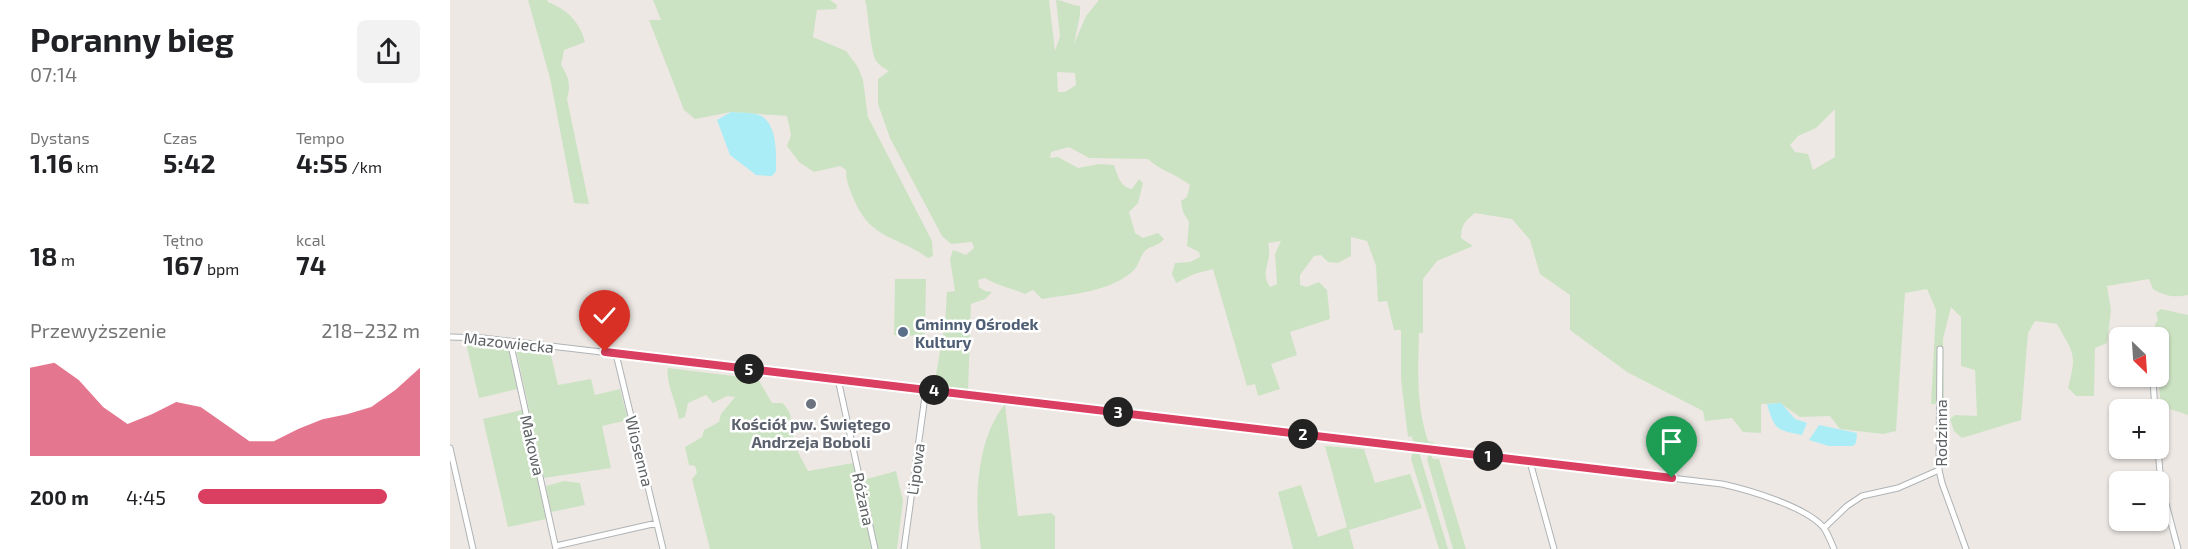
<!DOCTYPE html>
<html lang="pl">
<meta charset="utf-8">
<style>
body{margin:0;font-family:"Exo 2",sans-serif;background:#f2f2f2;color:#202124;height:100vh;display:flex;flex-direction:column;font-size:22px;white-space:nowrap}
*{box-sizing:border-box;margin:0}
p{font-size:20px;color:#757577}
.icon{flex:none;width:33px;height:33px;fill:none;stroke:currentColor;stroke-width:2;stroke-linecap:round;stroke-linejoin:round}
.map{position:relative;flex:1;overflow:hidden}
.sheet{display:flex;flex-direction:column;background:#fff;width:450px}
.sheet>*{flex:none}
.needle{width:39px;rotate:155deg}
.controls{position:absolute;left:1659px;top:327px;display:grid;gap:12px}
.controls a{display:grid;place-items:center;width:60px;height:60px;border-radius:9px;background:#fff;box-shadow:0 2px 4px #0004;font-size:30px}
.pin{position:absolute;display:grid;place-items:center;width:51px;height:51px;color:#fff;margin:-62px -26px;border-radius:50% 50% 50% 0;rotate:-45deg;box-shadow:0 0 6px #0007}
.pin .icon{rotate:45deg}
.km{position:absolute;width:30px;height:30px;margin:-15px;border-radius:50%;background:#222;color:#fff;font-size:16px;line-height:30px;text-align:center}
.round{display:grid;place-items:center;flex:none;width:63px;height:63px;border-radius:9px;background:#f2f2f2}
.headline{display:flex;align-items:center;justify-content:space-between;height:102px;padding:0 30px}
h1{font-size:33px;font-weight:700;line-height:45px}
.metrics{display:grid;grid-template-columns:repeat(3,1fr);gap:9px;height:102px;padding:6px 30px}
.metrics div{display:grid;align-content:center}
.metrics b{font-size:26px;font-weight:700}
.metrics small{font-size:16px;font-weight:400}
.metrics p{font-size:16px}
.chart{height:168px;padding:12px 30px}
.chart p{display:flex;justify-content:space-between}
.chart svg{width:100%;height:108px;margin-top:6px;fill:#da3e60;opacity:.7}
ul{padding:0 30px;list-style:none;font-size:20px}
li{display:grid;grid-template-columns:96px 72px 1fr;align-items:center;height:45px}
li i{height:15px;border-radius:8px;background:#da3e60}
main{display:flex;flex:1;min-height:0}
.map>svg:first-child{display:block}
.green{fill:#cce3c3;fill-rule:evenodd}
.water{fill:#aaedf7}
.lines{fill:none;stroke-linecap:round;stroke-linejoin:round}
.street-casing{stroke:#afb3b5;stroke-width:7}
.street{stroke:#fff;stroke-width:5}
.route-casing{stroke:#fff;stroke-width:12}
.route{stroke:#da3e60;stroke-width:8}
.service-dot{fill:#5c6f8a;stroke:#fff;stroke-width:2}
.worship-dot{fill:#6b7280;stroke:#fff;stroke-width:2}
.labels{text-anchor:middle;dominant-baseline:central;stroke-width:5;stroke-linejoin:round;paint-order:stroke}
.service-label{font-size:16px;font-weight:bold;fill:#4e5e75;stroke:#fff;text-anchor:start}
.street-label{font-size:16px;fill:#5c6163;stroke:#fff}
.worship-label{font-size:16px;font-weight:bold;fill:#5b616d;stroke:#fff}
</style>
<main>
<section class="sheet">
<div class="headline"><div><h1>Poranny bieg</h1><p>07:14</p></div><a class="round"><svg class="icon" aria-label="share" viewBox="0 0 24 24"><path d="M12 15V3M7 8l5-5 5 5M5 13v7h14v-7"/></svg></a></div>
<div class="metrics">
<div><p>Dystans</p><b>1.16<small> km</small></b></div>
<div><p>Czas</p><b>5:42</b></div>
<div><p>Tempo</p><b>4:55<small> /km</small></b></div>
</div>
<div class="metrics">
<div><b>18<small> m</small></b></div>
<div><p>Tętno</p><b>167<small> bpm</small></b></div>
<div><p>kcal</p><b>74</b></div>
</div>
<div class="chart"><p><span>Przewyższenie</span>218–232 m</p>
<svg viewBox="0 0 160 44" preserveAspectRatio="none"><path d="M0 44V8L10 6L20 13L30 24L40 31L50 27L60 22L70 24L80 31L90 38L100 38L110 33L120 29L130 27L140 24L150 17L160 8V44z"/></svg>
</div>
<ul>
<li><b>200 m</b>4:45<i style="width:85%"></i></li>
</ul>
</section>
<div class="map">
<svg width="1738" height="549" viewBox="0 0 1738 549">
<rect width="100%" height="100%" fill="#ede8e4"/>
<!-- green -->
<path class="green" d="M78 0H97L98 2C117 9 130 22 135 42L114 50 111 65C119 77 121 85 117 99L139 204 124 203 100 78Z
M203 0H380L387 5 386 9 367 10 363 37 396 51 408 67 413 80 418 117 482 241 483 256 478 258C448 236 422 240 405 202 400 190 396 182 396 170L390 166 364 172 349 162 337 146 341 135 337 116 281 112 245 119 234 110 199 20H211Z
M415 0H599L605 51 610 36 606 0C613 0 621 5 630 6V15L624 44 636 16 649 0H1738V295C1724 298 1715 296 1703 289L1699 279 1657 286 1661 310 1657 343 1645 348 1644 396H1626L1618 388C1627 354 1624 354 1607 324L1585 321 1578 333 1571 420 1512 438 1504 431 1500 419 1505 415 1527 416 1525 370 1511 366V317L1501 307 1493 339 1494 404H1481L1486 310 1477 289 1455 293 1446 431 1433 434 1390 429 1380 416 1350 417 1330 403 1311 404V433L1293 432 1282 418 1255 421 1253 411 1177 372 1120 330V295L1090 274 1080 240 1062 219 1025 213C1015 221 1011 225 1011 238L1023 246 987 261 973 279V333H969C968 371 966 404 978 441L1002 450 965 444 961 436 958 437 951 380V330H944L937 301 928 302 926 266 917 241 901 237V256L888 263 878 262 871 255 864 256 850 275V285L857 287 869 282 877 290 880 319 840 332 847 355 821 364 830 389 808 396 805 384 797 386 763 269 744 274 726 283 722 274 725 263 740 262 750 257 749 252 737 246 739 222 733 212 731 201 737 197 740 185C726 174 709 170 698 159L639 158 619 147 601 152 600 158 608 157 628 168 649 164 664 165C668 176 670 187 682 189L689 179 693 183 688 203 679 212 685 233 693 238 708 233 714 239C709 246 701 245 695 251 690 256 689 265 684 270 661 292 622 294 592 299L583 290 575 294C561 288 548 286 535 278L528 280 529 287 535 291 542 292 535 299 521 304 518 391 484 386 495 323 497 292 505 291 500 259 503 250 516 255 524 248 522 242 501 244 492 236 440 138 428 104V79L439 71C435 69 430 66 427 62 420 54 419 14 415 0ZM607 72 625 73 626 85 615 92H608ZM1385 109V157L1363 170 1358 154 1345 152 1340 145 1348 136 1366 128ZM831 241 825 254 827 284 820 287C809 270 823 263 818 243Z
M445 279H476L475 336 444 335Z
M1711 309 1738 315V415L1711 406 1708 377V338L1705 337V324L1708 320 1706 313Z
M16 343 58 346 67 389 29 398Z
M66 349 100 351 108 385 141 379 145 395 170 389 178 420 152 426 161 468 94 478Z
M218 368 308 379 322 403H332C344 412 342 430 345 444 348 454 354 463 358 471L409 462 413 480 446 471 453 501 447 549H260L242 479 247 473 245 466 239 465 235 447 252 437 254 430 269 422 271 414 285 397 277 396 263 403 256 395 238 403 235 417 229 419C227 405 215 380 218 368Z
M555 404 568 516 601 513 605 516V549H531C524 504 525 441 555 404Z
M72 410 96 519 58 527 33 419Z
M875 446 914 449 925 483 960 474 972 508 899 530 904 549H843L828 492 851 485 868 537 897 527Z
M963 451 969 452 998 549H989L961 459Z
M980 453 983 459H989L1016 549H1003L977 459Z
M114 481 130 483 135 505 101 512 96 486Z"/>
<!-- water -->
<path class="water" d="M281 112C289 113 301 112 309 115 328 123 326 154 326 171L322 176 306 175 280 155 267 120Z
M1331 403 1345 419 1357 423 1352 435C1326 430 1325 430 1317 404Z
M1369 425 1407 433 1406 443 1403 446H1379L1359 440Z"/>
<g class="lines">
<!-- street casing -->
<g class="street-casing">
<path id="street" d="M0 337 33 338 1272 484C1299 490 1357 507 1374 528 1378 534 1381 542 1384 549
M60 341 106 549
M1490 349 1489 470 1492 483 1516 549
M166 354 213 549
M388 379 425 549
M1703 380 1705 410
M0 448 23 549
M1708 448 1711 485 1728 549
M1080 462 1104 549
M1374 528 1397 506 1412 496 1448 488 1489 470
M106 546 207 523
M454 549 476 389"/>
</g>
<!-- street -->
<use href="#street" class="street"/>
</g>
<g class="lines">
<!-- route casing -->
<g class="route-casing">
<path id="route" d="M155 352 1222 478"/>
</g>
<!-- route -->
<use href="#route" class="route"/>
</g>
<!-- markers -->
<circle class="service-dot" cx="453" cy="332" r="6"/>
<circle class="worship-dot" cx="361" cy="404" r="6"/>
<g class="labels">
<!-- service labels -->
<g class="service-label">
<text x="465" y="323">Gminny Ośrodek<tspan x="465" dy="18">Kultury</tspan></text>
</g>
<!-- street labels -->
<g class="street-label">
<text transform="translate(59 342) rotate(6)">Mazowiecka</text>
<text transform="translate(1490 433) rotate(-90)">Rodzinna</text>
<text transform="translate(83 445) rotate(77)">Makowa</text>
<text transform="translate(190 451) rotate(76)">Wiosenna</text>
<text transform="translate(465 469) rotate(-82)">Lipowa</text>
<text transform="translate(414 499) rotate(78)">Różana</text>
</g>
<!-- worship labels -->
<g class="worship-label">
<text x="361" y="423">Kościół pw. Świętego<tspan x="361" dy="18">Andrzeja Boboli</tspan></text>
</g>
</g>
</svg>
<div class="controls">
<a><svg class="needle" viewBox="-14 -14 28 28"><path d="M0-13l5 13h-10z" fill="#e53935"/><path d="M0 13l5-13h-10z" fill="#757577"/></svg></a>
<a>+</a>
<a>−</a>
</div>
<div class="pin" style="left:1222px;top:478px;background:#1e9e55"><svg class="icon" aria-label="arrive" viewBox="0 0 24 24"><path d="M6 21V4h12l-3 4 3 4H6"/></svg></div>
<div class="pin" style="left:155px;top:352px;background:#d93025"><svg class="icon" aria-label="check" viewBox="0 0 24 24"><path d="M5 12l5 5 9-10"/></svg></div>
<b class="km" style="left:1038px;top:456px">1</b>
<b class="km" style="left:853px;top:434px">2</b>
<b class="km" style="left:668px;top:412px">3</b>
<b class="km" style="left:484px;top:390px">4</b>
<b class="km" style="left:299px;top:369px">5</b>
</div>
</main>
